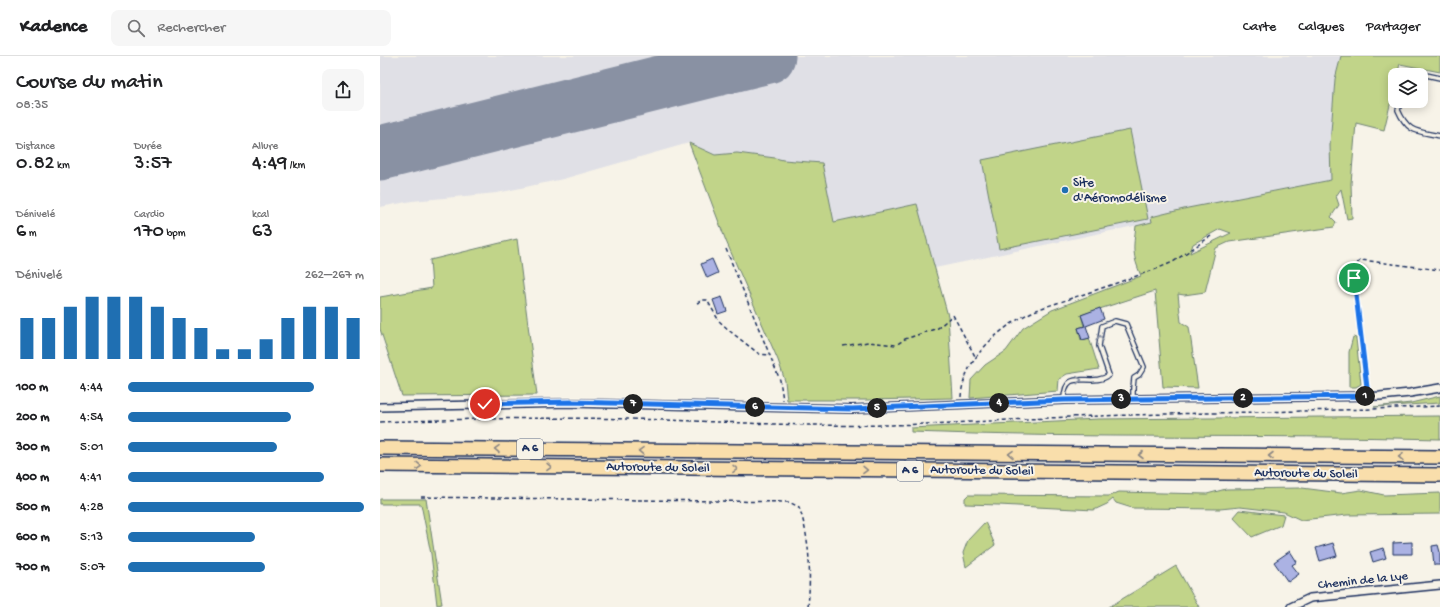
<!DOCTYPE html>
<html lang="fr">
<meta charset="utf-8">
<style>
body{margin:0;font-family:"Gochi Hand",sans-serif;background:#f6f6f6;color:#202124;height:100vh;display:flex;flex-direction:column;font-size:15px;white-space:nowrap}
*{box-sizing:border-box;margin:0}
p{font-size:13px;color:#757577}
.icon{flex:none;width:22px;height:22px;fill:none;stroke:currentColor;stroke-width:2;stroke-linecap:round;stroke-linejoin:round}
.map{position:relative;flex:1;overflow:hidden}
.sheet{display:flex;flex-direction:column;background:#fff;width:380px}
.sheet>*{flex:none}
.tools{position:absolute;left:1008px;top:12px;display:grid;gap:8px}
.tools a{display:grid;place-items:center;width:40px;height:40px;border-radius:8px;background:#fff;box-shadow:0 2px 10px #0003;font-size:20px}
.pin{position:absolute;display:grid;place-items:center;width:34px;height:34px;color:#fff;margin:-17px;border:2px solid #fff;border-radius:50%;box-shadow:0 1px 4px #0007}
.km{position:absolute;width:20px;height:20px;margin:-10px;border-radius:50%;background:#222;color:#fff;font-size:11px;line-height:20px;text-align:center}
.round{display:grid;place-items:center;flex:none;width:42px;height:42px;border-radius:8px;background:#f6f6f6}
.head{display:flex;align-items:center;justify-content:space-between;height:68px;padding:0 16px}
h1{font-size:22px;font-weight:600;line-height:30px}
.figures{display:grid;grid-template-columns:repeat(3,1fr);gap:6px;height:68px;padding:4px 16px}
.figures div{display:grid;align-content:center}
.figures b{font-size:20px;font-weight:600}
.figures small{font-size:11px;font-weight:400}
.figures p{font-size:11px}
.chart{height:112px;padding:8px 16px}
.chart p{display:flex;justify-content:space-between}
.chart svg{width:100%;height:72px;margin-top:4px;stroke:#1f6fb2;stroke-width:6}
ul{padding:0 16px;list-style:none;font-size:13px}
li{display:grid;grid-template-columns:64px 48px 1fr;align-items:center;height:30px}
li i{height:10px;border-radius:5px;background:#1f6fb2}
header{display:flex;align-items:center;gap:24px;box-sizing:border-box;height:56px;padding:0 20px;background:#fff;border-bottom:1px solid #e0e0e0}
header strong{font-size:19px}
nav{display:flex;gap:22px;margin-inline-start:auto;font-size:14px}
.search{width:280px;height:36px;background:#f6f6f6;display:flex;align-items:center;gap:10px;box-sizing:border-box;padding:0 14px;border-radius:8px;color:#757577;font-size:15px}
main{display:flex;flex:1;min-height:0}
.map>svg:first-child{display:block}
.built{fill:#e0e0e6}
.green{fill:#c1d489;stroke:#6e8274;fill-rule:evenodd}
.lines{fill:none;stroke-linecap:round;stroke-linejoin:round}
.taxiway{stroke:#8991a3;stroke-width:22}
.runway{stroke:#8991a3;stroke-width:55}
.building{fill:#abb2e3;stroke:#1b2f5e}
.service-casing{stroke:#1b2f5e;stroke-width:6}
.minor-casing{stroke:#1b2f5e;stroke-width:10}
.motorway-casing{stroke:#1b2f5e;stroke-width:16}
.path{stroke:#1b2f5e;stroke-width:1.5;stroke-dasharray:4 3;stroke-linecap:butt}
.service{stroke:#f7f3e8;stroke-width:3.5}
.minor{stroke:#f7f3e8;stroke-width:7}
.motorway{stroke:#f9deab;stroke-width:13}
.oneway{stroke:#8991a3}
.oneway2{stroke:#8a8684}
.route-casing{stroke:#fff;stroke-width:8}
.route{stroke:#1a73e8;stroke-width:5}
.poi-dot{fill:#1f6fb2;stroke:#f7f3e8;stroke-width:1.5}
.labels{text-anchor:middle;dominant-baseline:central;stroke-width:4;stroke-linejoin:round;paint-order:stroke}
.shield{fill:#f7f3e8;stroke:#5d6a87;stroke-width:1}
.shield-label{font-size:12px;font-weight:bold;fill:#1b2f5e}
.poi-label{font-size:13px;fill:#1b2f5e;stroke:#f7f3e8;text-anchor:start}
.street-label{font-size:13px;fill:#1b2f5e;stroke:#f7f3e8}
</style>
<header>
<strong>Kadence</strong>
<div class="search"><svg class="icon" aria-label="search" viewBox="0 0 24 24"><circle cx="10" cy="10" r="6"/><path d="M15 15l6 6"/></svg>Rechercher</div>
<nav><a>Carte</a><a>Calques</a><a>Partager</a></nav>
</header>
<main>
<section class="sheet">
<div class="head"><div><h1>Course du matin</h1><p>08:35</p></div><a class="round"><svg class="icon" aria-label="share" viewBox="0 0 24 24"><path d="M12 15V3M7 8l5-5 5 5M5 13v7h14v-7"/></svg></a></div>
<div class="figures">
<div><p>Distance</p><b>0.82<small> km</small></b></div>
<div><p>Durée</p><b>3:57</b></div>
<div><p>Allure</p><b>4:49<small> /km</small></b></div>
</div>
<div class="figures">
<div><p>Dénivelé</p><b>6<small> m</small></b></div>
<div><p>Cardio</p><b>170<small> bpm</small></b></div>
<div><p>kcal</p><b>63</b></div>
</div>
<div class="chart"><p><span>Dénivelé</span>262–267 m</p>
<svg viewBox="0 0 160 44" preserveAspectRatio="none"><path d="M5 44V19M15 44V19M25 44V12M35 44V6M45 44V6M55 44V6M65 44V12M75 44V19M85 44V25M95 44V38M105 44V38M115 44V32M125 44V19M135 44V12M145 44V12M155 44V19"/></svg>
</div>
<ul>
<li><b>100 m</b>4:44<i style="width:79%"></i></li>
<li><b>200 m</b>4:54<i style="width:69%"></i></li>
<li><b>300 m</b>5:01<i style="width:63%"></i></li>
<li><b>400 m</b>4:41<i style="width:83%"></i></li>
<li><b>500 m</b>4:28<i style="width:100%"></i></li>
<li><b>600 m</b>5:13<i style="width:54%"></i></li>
<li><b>700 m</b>5:07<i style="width:58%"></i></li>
</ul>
</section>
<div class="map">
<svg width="1060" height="551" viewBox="0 0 1060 551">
<rect width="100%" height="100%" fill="#f7f3e8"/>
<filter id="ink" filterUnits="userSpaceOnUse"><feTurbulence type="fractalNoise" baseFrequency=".025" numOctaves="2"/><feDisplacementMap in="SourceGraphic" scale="8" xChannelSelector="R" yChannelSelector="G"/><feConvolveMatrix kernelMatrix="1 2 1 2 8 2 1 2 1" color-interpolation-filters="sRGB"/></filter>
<g filter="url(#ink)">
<!-- built -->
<path class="built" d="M0 0H961L955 23 950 89 951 124 808 152 772 161 773 166 555 212 537 148 454 166 403 104 395 102 357 97 335 99 309 87 183 123 117 137 32 145 0 151Z"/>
<!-- green -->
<path class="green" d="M961 0H1060V16L1020 8 1017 19H1015V28L1004 74 976 67 971 127 972 162 967 163 961 133 956 140 959 149 951 161 956 166 954 171 849 186 836 192 825 236 804 239 798 238 801 266 809 271 818 332 783 331 775 235 701 259 704 270 698 272 701 284 709 282 719 313 687 318 679 323 678 335 590 342 591 324 605 309 626 295 643 272 672 254 761 220C752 198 753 193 756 170L772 166 771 161 808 152 951 124 950 89 955 23ZM840 173 851 177 810 197 813 188Z
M750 74 768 163 619 193 602 104Z
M309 87 335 99 357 97 395 102 403 104 442 107 454 166 537 148 568 260 573 342 488 344H407L405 325 398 304 346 185Z
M137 183 157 339 22 340 0 273V241L52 232 50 204Z
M973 281 976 282 981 328 976 331H969V296Z
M1060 340V347L994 351 1031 347Z
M1060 360V383C884 378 707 383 531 376V372L718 363Z
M922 432 961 437 981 434 1004 439 1060 437V458L967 459 921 464 904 456 860 451 840 453 752 452 736 447 733 443 727 448 714 454 619 449 585 448V442L588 439 729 440 739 436 827 438 846 433Z
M0 443H46L62 548 57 549 51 498 41 448H0Z
M859 454 904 459 901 469 872 481 853 461Z
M605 466 615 489 586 511 583 497 588 484Z
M796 510 819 551H729Z"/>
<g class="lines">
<!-- taxiway -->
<path class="taxiway" d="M282 27C292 21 293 13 292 2"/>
<!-- runway -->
<path class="runway" d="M0 97 388 0"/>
</g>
<!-- building -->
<path class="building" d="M332 203 338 217 327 222 321 208Z
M342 241 347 255 338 258 333 244Z
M720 252 724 263 706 270 710 282 702 284 698 272 705 270 701 259Z
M1032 486V498H1013V487Z
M953 487 957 500 940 505 936 492Z
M1058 489 1060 496V509H1054L1052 490Z
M1003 492 1006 502 993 506 990 496Z
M910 495 917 506 912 509 919 518 908 526 894 506Z"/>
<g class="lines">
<!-- service casing -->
<g class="service-casing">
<path id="service" d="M1033 19 1037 17 1060 22
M1021 45 1018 54C1028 77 1037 75 1060 80
M684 344C684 309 711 333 729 319L719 290 722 270 735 265 746 268 764 311 759 319 754 322 753 332V343"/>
</g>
<!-- minor casing -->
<g class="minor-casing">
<path id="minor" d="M0 351 190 347 472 353 684 344 1000 340 1030 337 1060 332
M911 551 930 542 1060 529"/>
</g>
<!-- motorway casing -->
<g class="motorway-casing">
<path id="motorway" d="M0 392 1060 401
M0 409 1060 419"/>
</g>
<!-- path -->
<path class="path" d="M346 193 400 324 403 344
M317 247 323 244H327L339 265 351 276 379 298 390 299
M463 290 488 286 516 289 525 283 558 272 573 259 596 302
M987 332 974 222 976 208 981 204 1060 214
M581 341C583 303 620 271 652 256 665 250 679 247 692 242 720 233 748 223 776 213L793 206 831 180
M0 366C83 363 167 361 250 363 336 365 421 371 506 369 577 368 648 362 719 360 833 356 946 356 1060 350
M41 441 409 446 419 451C430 482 431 518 428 551"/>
<!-- service -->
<use href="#service" class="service"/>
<!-- minor -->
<use href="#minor" class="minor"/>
<!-- motorway -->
<use href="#motorway" class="motorway"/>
</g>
<!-- one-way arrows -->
<defs><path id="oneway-chevron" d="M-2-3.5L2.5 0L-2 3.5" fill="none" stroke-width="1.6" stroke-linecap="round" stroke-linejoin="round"/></defs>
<g class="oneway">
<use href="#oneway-chevron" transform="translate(720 282) rotate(-81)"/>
<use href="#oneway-chevron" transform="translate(699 324) rotate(-3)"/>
</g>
<g class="oneway2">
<use href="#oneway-chevron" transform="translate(117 393) rotate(-179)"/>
<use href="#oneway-chevron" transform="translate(261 395) rotate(-179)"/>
<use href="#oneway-chevron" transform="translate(631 398) rotate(-179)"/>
<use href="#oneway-chevron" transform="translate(761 399) rotate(-180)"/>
<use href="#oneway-chevron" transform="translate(891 400) rotate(-180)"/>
<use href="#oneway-chevron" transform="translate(1021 401) rotate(-179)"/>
<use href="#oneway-chevron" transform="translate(39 410) rotate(1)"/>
<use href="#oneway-chevron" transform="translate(169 411) rotate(1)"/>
<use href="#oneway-chevron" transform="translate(355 413) rotate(1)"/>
<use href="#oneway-chevron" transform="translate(485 414) rotate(1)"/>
</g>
</g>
<g class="lines" filter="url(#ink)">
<!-- route casing -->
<g class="route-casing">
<path id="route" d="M105 348 190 346 472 353 684 344 988 340 974 222"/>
</g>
<!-- route -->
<use href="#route" class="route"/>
</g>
<!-- markers -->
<circle class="poi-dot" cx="685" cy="134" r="4"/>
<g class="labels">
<!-- shield labels -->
<g class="shield">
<rect x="137" y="383" width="26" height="20" rx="3"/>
<rect x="517" y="405" width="26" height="20" rx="3"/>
</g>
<g class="shield-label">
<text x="150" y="393">A 6</text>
<text x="530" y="415">A 6</text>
</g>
<!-- poi labels -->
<g class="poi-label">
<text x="693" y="127">Site<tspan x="693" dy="15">d'Aéromodélisme</tspan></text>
</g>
<!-- street labels -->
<g class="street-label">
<text transform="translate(278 412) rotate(1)">Autoroute du Soleil</text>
<text transform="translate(602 415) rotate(1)">Autoroute du Soleil</text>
<text transform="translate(926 418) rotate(1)">Autoroute du Soleil</text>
<text transform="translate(983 525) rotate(-6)">Chemin de la Lye</text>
</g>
</g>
</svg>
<div class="tools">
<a><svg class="icon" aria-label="layers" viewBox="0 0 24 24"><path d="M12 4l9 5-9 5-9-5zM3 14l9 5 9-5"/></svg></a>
</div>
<div class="pin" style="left:974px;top:222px;background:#1e9e55"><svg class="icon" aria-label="arrive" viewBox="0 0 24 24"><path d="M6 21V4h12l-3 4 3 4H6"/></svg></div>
<div class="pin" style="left:105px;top:348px;background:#d93025"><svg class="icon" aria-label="check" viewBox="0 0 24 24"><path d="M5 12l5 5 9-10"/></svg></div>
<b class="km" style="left:985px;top:340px">1</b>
<b class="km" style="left:863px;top:342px">2</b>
<b class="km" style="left:741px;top:343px">3</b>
<b class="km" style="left:619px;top:347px">4</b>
<b class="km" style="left:497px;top:352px">5</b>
<b class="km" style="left:375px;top:351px">6</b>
<b class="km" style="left:253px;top:348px">7</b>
</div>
</main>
